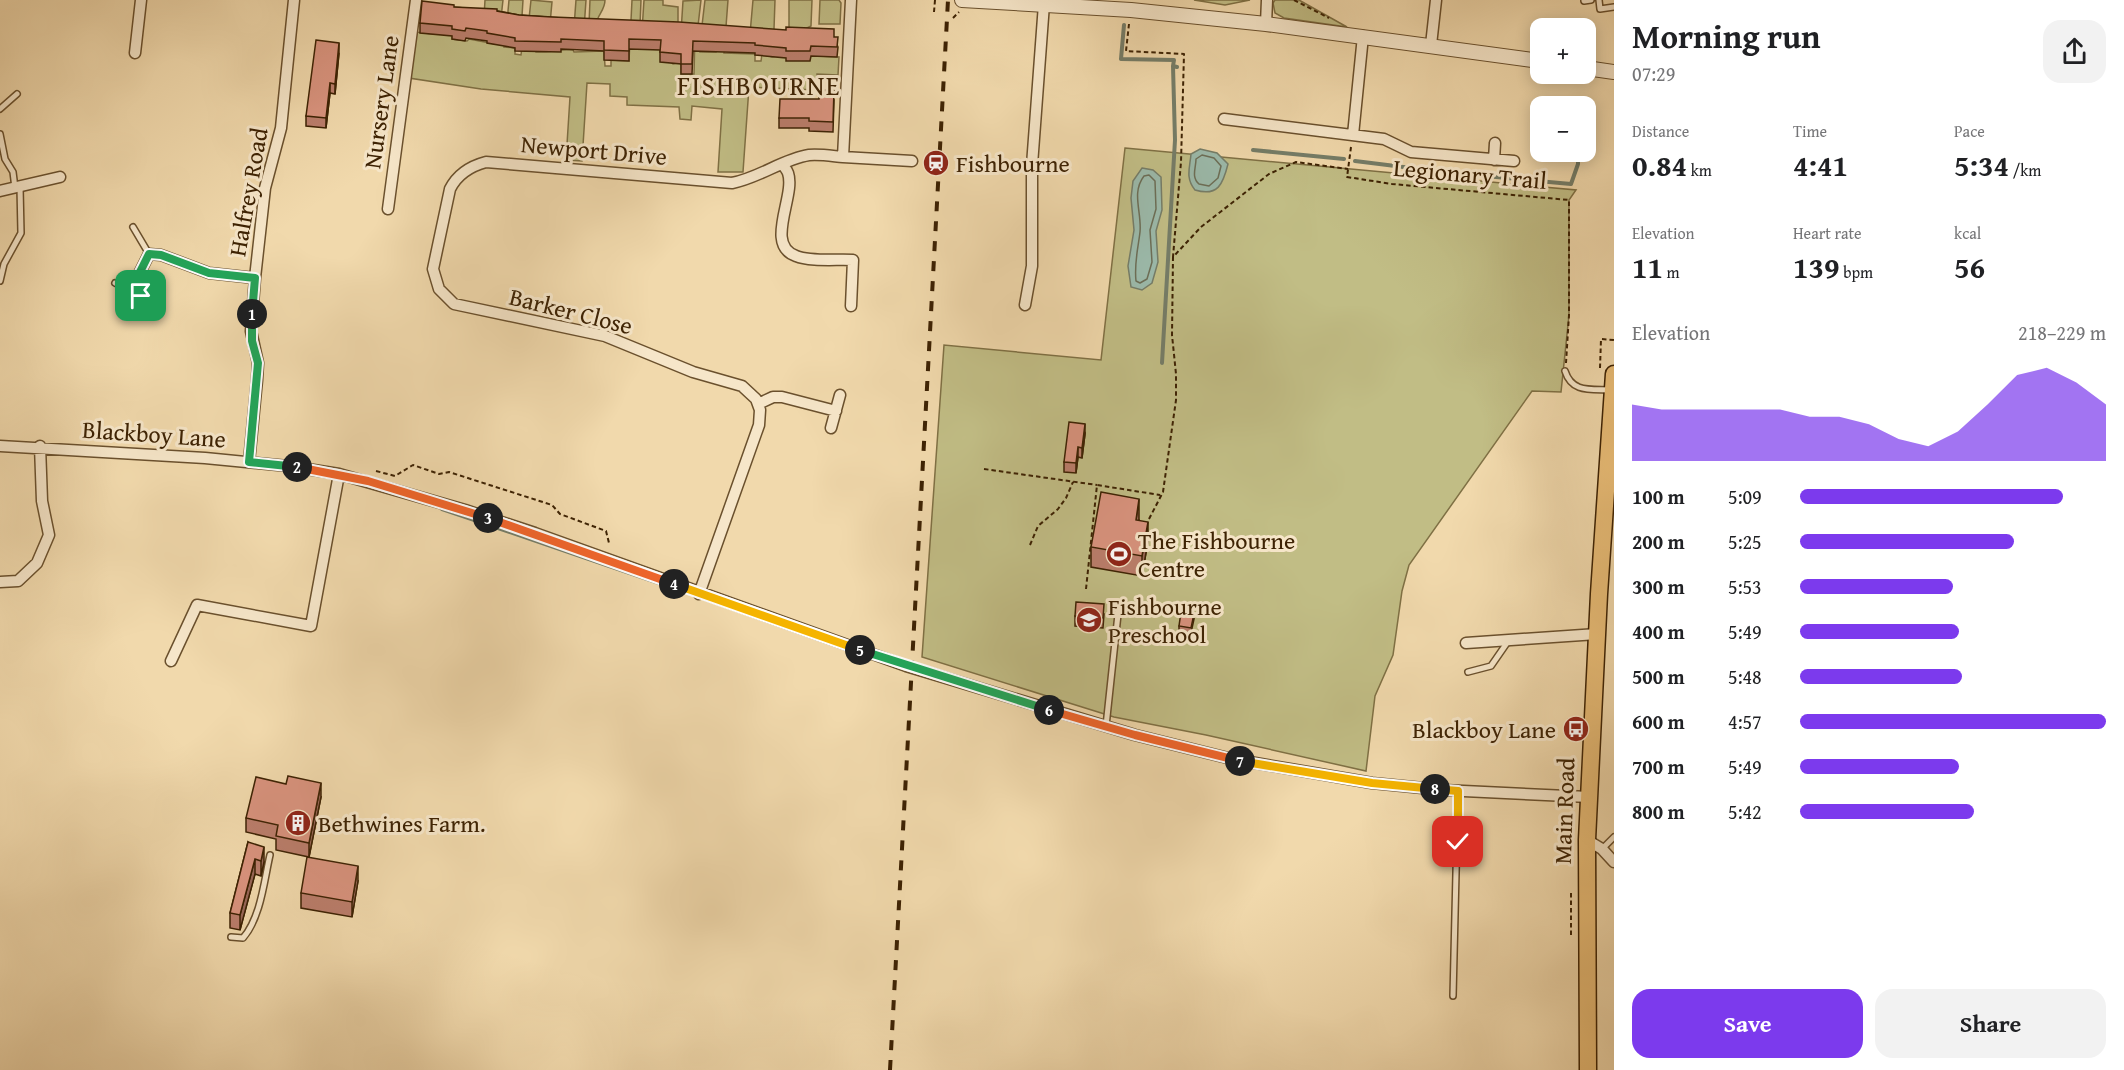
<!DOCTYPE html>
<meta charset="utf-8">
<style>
body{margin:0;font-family:"Gentium Book Plus",serif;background:#f2f2f2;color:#202124;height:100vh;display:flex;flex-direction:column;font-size:22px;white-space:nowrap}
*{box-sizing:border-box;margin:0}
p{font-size:20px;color:#757577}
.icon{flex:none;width:33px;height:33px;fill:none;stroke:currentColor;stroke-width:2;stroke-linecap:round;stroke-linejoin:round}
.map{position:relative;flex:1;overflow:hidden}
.side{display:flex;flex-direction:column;background:#fff;width:510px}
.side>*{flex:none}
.buttons{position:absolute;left:1530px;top:18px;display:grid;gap:12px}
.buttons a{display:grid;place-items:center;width:66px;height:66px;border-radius:12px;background:#fff;box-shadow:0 3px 15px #0003;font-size:30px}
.pin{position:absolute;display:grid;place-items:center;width:51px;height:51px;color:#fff;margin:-26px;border-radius:12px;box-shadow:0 3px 9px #0006}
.km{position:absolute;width:30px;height:30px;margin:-15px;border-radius:50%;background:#222;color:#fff;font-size:16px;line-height:30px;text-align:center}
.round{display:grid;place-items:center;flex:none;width:63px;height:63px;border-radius:18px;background:#f2f2f2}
.overview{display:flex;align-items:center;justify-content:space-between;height:102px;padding:0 18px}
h1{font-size:33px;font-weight:600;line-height:45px}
.stats{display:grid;grid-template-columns:repeat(3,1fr);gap:9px;height:102px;padding:6px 18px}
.stats div{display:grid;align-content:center}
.stats b{font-size:30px;font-weight:600}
.stats small{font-size:16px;font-weight:400}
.stats p{font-size:16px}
.chart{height:168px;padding:12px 18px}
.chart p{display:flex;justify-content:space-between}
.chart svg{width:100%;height:108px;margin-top:6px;fill:#7c3aed;opacity:.7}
.button{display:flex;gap:12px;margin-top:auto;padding:12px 18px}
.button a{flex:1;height:69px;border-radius:18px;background:#7c3aed;color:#fff;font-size:24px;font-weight:600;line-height:69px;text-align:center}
.button a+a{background:#f2f2f2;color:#202124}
ul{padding:0 18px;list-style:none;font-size:20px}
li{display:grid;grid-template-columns:96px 72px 1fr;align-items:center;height:45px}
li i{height:15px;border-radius:8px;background:#7c3aed}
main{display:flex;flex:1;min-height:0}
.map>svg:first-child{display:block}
.green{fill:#c1bd85;stroke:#7f7044;stroke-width:1.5;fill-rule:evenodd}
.water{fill:#9bbaab;stroke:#757d68;stroke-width:1.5}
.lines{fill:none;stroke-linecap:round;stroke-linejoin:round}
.shore{stroke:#6c6e57;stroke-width:1.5}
.stream{stroke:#757d68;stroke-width:4}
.service-casing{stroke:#6a502d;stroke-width:8}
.minor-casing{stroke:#6a502d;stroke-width:13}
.tertiary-casing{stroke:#6a502d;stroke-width:16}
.primary-casing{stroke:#3d2203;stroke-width:19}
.path{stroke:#3d2203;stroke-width:2;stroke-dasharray:4.5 3;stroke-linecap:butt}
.service{stroke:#f6e6c9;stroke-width:5}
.minor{stroke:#f6e6c9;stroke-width:10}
.tertiary{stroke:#f6e6c9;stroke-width:14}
.primary{stroke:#e8bc76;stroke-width:16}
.rail{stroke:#3d2203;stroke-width:4;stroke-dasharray:10 10;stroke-linecap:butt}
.wall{fill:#bb7e6c;stroke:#3d2203;stroke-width:1.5}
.shaded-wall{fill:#986758;stroke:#3d2203;stroke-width:1.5}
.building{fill:#d9937e;stroke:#3d2203;stroke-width:1.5}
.split-1-casing{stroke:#fff;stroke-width:12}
.split-2-casing{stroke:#fff;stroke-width:12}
.split-3-casing{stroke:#fff;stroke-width:12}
.split-4-casing{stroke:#fff;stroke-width:12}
.split-5-casing{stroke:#fff;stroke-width:12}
.split-6-casing{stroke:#fff;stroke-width:12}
.split-7-casing{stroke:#fff;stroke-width:12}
.split-8-casing{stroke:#fff;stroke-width:12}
.split-9-casing{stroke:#fff;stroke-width:12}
.split-1{stroke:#22a559;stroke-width:8}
.split-2{stroke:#22a559;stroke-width:8}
.split-3{stroke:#f0652b;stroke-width:8}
.split-4{stroke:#f0652b;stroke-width:8}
.split-5{stroke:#f5b400;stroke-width:8}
.split-6{stroke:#22a559;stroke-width:8}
.split-7{stroke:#f0652b;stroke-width:8}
.split-8{stroke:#f5b400;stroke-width:8}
.split-9{stroke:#f5b400;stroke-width:8}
.labels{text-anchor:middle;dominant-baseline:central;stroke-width:6;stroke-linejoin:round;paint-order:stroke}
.street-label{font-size:24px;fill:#3d2203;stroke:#f6e6c9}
.poi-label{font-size:24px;fill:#3d2203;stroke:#f6e6c9;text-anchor:start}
.quarter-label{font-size:27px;letter-spacing:1.5px;fill:#3d2203;stroke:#f6e6c9}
</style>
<main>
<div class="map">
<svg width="1614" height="1070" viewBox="0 0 1614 1070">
<rect width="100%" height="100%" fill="#f1d9ac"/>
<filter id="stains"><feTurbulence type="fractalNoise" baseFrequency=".00333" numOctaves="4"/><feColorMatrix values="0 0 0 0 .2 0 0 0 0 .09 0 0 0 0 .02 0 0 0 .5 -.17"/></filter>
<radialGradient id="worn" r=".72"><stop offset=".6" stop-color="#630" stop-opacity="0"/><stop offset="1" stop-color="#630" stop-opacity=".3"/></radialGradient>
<!-- green -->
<path class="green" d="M485 0H503L501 18 484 17Z
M509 0H523L522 16 507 22Z
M531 0 552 2 550 24 529 19Z
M576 0H586L584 29 574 27Z
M590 0H605C605 10 598 14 596 24H589Z
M632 0H641L639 49H653L642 31 644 0H663V5L678 7V27L670 62 673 64 681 62V74H694L695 35 681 32 683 1 701 0 698 26 701 34 705 0H728L724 53 755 54V61H761L762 54 772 57 811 52 818 56 839 57 838 75 817 74 816 90 749 87 743 172H718L722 109 692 106 691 120 680 119 679 107 627 105V97L610 96V84L587 83 582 161 566 160 570 97 481 89 409 78 416 32 433 34 453 32 452 39 467 41 469 39 495 44 505 41 504 47 515 48V54L521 55 522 47 536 48V52C549 53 559 49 573 50L574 52 604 51 605 66H611V60L629 61ZM701 34 717 36 716 52H700Z
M753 0H775L774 29 772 32 750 34Z
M789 0H812L811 26 789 37Z
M820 0H839L841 3 840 24H819Z
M1194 0H1250L1225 5Z
M1275 0H1299L1347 27 1284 18 1275 13 1273 3Z
M1125 148 1576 190 1569 200V315L1561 392 1532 391 1409 565 1402 591 1393 655 1375 696 1366 771 1206 735 1114 717 922 657 944 345 1101 360Z"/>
<!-- water -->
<path class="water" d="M1200 149 1217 153 1228 164C1223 184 1218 197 1195 190 1185 178 1190 167 1191 154Z
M1142 168 1153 170 1161 177 1162 210 1156 231 1158 262 1152 283 1142 290 1131 287 1128 266 1134 230 1131 198 1133 181Z"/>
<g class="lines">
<!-- shore -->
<path class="shore" d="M1202 155 1214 158 1221 166 1218 178 1209 186 1199 184C1191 177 1196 168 1196 159Z
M1149 175 1155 181 1156 209 1150 230 1152 262 1147 279 1140 283 1136 281C1134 263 1138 249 1140 232 1142 212 1131 193 1144 176Z"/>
<!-- stream -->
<path class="stream" d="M1124 25 1121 59 1174 60 1173 66
M1253 150 1344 159
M1355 161 1452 173 1571 184 1578 164V152
M1162 363 1175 140 1173 66 1177 67
M442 509 659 583"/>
<!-- service casing -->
<g class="service-casing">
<path id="service" d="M1599 0 1600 9 1614 7
M1584 1 1591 0
M0 109 17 94
M0 134 5 159 13 172 15 188
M133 227 149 254
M0 281 4 264 21 233 20 187
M115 283 141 296
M1565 371C1572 393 1590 389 1611 390
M1468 672 1491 666 1509 640
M1106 726 1119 605
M1602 849 1614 837
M231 937 243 938C261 917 264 881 270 855
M1453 996 1458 791"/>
</g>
<!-- minor casing -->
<g class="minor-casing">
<path id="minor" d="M1266 24 1267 0
M1431 45 1436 0
M135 53 141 0
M1224 119 1384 139 1411 152 1514 161
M1353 135 1363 36
M843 157 912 161
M1494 160 1495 143
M783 165C785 168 787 170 788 173 796 196 764 245 796 256 810 262 838 259 853 260L851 306
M0 191 60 177
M388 209 416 0
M131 290 149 254 161 255 209 273 255 278
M1025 305 1032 266V165L1044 4
M758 404 773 397H782L836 411
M831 428 840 395
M0 446 205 458 288 466 339 474 465 510 535 533 906 666 1135 735 1232 759 1372 783 1443 790 1589 797
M249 462 257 380 258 363 251 331 255 278 265 188 281 128 294 0
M0 582 18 581 37 563 49 535 42 501 40 446
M699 594 759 425 760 410 756 399 742 386 693 372 605 336 454 304 439 289 433 269 450 189C457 175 471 166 486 162L732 183C759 178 783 159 809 155 820 154 832 156 843 157L851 0
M1466 643 1597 634
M171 661 197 605 311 626 339 474
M1587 840 1602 849 1614 862"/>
</g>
<!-- tertiary casing -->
<g class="tertiary-casing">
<path id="tertiary" d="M962 0 1131 10 1266 24 1540 61
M1586 68 1614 72"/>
</g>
<!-- primary casing -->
<g class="primary-casing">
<path id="primary" d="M1588 1070 1587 840 1599 594 1614 374"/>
</g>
<!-- path -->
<path class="path" d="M1294 0 1329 18
M934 12 935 0
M953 18 959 12
M1129 24 1126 51 1184 54 1181 162 1173 257
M1351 147 1347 177 1392 184 1569 200V315L1566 363
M1600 368 1601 339 1614 340
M984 469 1097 485
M376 471 395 476 413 465 439 474 449 472 552 505 560 514 606 531 609 543
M1149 519 1163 492 1176 400V374L1172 335 1173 257 1201 227 1269 174 1296 162 1348 169
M1030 545 1038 526 1058 509 1066 498 1073 482
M1086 589 1097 485 1160 495
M1571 893V938"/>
<!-- service -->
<use href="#service" class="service"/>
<!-- minor -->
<use href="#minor" class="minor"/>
<!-- tertiary -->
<use href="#tertiary" class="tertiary"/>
<!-- primary -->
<use href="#primary" class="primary"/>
<!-- rail -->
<path class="rail" d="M890 1070 948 0"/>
</g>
<!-- wall -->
<path class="wall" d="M454 7 497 11 519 15 834 37 838 47 837 57 811 56 810 61H786V58L755 55V53L693 51 692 74H681V64L660 62V50L629 49V61L604 60V51L561 49V52L515 51V48L487 43V41L466 38 465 41 452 39V36L420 33V23Z
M339 53 335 94 330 93 326 128 306 126V116Z
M834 100 833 132 809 131V128H779V118Z
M1085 434 1082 458 1078 457 1076 473 1064 472V462Z
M1139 520 1148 541 1142 576 1091 567V547Z
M1104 614 1103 628 1075 626V616Z
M1194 619 1191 633 1179 631V626Z
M321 797 309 857 276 850V839L246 832V818Z
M248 842 264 862 261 876 255 874 240 930 230 928V913Z
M358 881 352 917 301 908V893Z"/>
<!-- shaded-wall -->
<path class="shaded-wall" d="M339 43V53L335 94V84Z
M330 83V93L326 128V118Z
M1085 424V434L1082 458V448Z
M1078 447V457L1076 473V463Z
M1139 499V519L1136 539V520Z
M1148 522V541L1142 576V556Z
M321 783V797L309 857V843Z
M264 847V862L261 876V861Z
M255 859V874L240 930V915Z
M358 866V881L352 917V902Z"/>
<!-- building -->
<path class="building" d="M422 1 454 5V7L497 9V11L519 15 552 17 679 22 786 30V27L834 29V37H838L837 47 811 46 810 51H786V48L755 45V43L693 41 692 64H681V54L660 52 661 40 629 39V51L604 50V41L561 39V42L515 41V38L487 33V31L466 28 465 31 452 29V26L420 23Z
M316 40 339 43 335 84 330 83 326 118 306 116Z
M819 90H834L833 122 809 121V118H779L780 99H819Z
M1069 422 1085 424 1082 448 1078 447 1076 463 1064 462Z
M1101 492 1139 499 1136 520 1148 522 1142 556 1091 547Z
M1076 602 1104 604 1103 618 1075 616Z
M1181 612 1194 614 1191 628 1179 626Z
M288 776 321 783 309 843 276 836 278 825 246 818 256 777 286 784Z
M248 842 264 847 261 861 255 859 240 915 230 913Z
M307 857 358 866 352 902 301 893Z"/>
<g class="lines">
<!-- split-1 casing -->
<g class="split-1-casing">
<path id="split-1" d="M141 296 131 290 149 254 161 255 209 273 255 278 252 314"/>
</g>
<!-- split-2 casing -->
<g class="split-2-casing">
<path id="split-2" d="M252 314V341L258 363 249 462 297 467"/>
</g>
<!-- split-3 casing -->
<g class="split-3-casing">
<path id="split-3" d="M297 467 368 481 488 518"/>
</g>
<!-- split-4 casing -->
<g class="split-4-casing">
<path id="split-4" d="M488 518 674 584"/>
</g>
<!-- split-5 casing -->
<g class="split-5-casing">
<path id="split-5" d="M674 584 860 650"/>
</g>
<!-- split-6 casing -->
<g class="split-6-casing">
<path id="split-6" d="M860 650 1049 710"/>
</g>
<!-- split-7 casing -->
<g class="split-7-casing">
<path id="split-7" d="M1049 710 1135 735 1240 761"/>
</g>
<!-- split-8 casing -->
<g class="split-8-casing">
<path id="split-8" d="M1240 761 1372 783 1435 789"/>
</g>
<!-- split-9 casing -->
<g class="split-9-casing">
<path id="split-9" d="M1435 789 1458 791V842"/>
</g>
<!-- split-1 -->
<use href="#split-1" class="split-1"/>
<!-- split-2 -->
<use href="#split-2" class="split-2"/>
<!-- split-3 -->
<use href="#split-3" class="split-3"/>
<!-- split-4 -->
<use href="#split-4" class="split-4"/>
<!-- split-5 -->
<use href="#split-5" class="split-5"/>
<!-- split-6 -->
<use href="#split-6" class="split-6"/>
<!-- split-7 -->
<use href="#split-7" class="split-7"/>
<!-- split-8 -->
<use href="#split-8" class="split-8"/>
<!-- split-9 -->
<use href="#split-9" class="split-9"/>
</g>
<!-- icons -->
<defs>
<g id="station-disc" transform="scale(1.35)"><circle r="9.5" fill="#8f2418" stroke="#f6e6c9"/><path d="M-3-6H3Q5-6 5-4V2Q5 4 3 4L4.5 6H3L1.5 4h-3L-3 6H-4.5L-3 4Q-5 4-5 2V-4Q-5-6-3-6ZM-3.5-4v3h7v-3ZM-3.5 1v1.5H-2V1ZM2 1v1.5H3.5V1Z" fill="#fff"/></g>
<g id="stadium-disc" transform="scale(1.35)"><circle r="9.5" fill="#8f2418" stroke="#f6e6c9"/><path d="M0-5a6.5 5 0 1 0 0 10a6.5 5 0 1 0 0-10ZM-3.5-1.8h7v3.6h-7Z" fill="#fff"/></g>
<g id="school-disc" transform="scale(1.35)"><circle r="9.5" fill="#8f2418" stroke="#f6e6c9"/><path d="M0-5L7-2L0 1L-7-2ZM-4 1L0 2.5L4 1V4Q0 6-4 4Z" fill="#fff"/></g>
<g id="bus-disc" transform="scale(1.35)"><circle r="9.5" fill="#8f2418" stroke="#f6e6c9"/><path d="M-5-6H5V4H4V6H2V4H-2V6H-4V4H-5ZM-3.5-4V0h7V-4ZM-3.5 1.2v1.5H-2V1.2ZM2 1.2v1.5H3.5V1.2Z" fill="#fff"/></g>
<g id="building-disc" transform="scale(1.35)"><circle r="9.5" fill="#8f2418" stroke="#f6e6c9"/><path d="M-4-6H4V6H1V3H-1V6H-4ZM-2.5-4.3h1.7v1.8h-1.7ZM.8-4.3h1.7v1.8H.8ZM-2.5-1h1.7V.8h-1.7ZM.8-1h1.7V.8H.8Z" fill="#fff"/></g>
</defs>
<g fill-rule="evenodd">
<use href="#station-disc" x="936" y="163"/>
<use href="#stadium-disc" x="1119" y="554"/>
<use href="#school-disc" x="1089" y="620"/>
<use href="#bus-disc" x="1576" y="729"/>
<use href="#building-disc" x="298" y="823"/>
</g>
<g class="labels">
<!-- street labels -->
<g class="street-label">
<text transform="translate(381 102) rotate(-82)">Nursery Lane</text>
<text transform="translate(594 150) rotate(5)">Newport Drive</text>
<text transform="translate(1470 174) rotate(5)">Legionary Trail</text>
<text transform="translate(248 192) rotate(-80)">Halfrey Road</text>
<text transform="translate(571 311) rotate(14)">Barker Close</text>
<text transform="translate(154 434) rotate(4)">Blackboy Lane</text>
<text transform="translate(1564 811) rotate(-88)">Main Road</text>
</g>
<!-- poi labels -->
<g class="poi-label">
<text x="956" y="163">Fishbourne</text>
<text x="1138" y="540">The Fishbourne<tspan x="1138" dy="28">Centre</tspan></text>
<text x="1108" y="606">Fishbourne<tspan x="1108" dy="28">Preschool</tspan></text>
<text x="1556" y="729" text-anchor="end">Blackboy Lane</text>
<text x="318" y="823">Bethwines Farm.</text>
</g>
<!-- quarter labels -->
<g class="quarter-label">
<text x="759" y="85">FISHBOURNE</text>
</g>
</g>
<rect width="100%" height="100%" filter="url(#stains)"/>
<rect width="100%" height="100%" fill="url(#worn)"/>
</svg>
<div class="buttons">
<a>+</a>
<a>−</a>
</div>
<div class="pin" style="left:141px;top:296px;background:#1e9e55"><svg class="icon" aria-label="arrive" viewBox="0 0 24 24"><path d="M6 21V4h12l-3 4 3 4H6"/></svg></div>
<div class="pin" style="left:1458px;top:842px;background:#d93025"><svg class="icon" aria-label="check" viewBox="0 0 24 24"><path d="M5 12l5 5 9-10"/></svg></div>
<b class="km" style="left:252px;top:314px">1</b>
<b class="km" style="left:297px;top:467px">2</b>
<b class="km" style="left:488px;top:518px">3</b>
<b class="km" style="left:674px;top:584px">4</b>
<b class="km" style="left:860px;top:650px">5</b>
<b class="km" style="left:1049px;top:710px">6</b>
<b class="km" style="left:1240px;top:761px">7</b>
<b class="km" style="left:1435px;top:789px">8</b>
</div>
<section class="side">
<div class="overview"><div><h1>Morning run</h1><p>07:29</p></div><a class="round"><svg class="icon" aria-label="share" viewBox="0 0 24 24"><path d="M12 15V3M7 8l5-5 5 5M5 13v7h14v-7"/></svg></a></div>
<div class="stats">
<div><p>Distance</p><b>0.84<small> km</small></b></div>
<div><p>Time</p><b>4:41</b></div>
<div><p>Pace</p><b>5:34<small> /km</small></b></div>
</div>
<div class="stats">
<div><p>Elevation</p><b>11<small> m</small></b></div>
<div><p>Heart rate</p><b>139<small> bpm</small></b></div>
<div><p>kcal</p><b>56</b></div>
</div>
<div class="chart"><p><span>Elevation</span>218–229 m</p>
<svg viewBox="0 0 160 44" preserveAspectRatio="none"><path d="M0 44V21L10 23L20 23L30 23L40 23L50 23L60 26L70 26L80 29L90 35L100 38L110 32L120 21L130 9L140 6L150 12L160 21V44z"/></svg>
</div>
<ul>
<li><b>100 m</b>5:09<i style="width:86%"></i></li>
<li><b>200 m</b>5:25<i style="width:70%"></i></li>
<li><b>300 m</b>5:53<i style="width:50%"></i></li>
<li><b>400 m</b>5:49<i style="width:52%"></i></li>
<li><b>500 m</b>5:48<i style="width:53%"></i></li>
<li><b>600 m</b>4:57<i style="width:100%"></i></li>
<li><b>700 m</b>5:49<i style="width:52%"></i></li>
<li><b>800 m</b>5:42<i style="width:57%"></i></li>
</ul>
<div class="button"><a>Save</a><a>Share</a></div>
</section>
</main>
